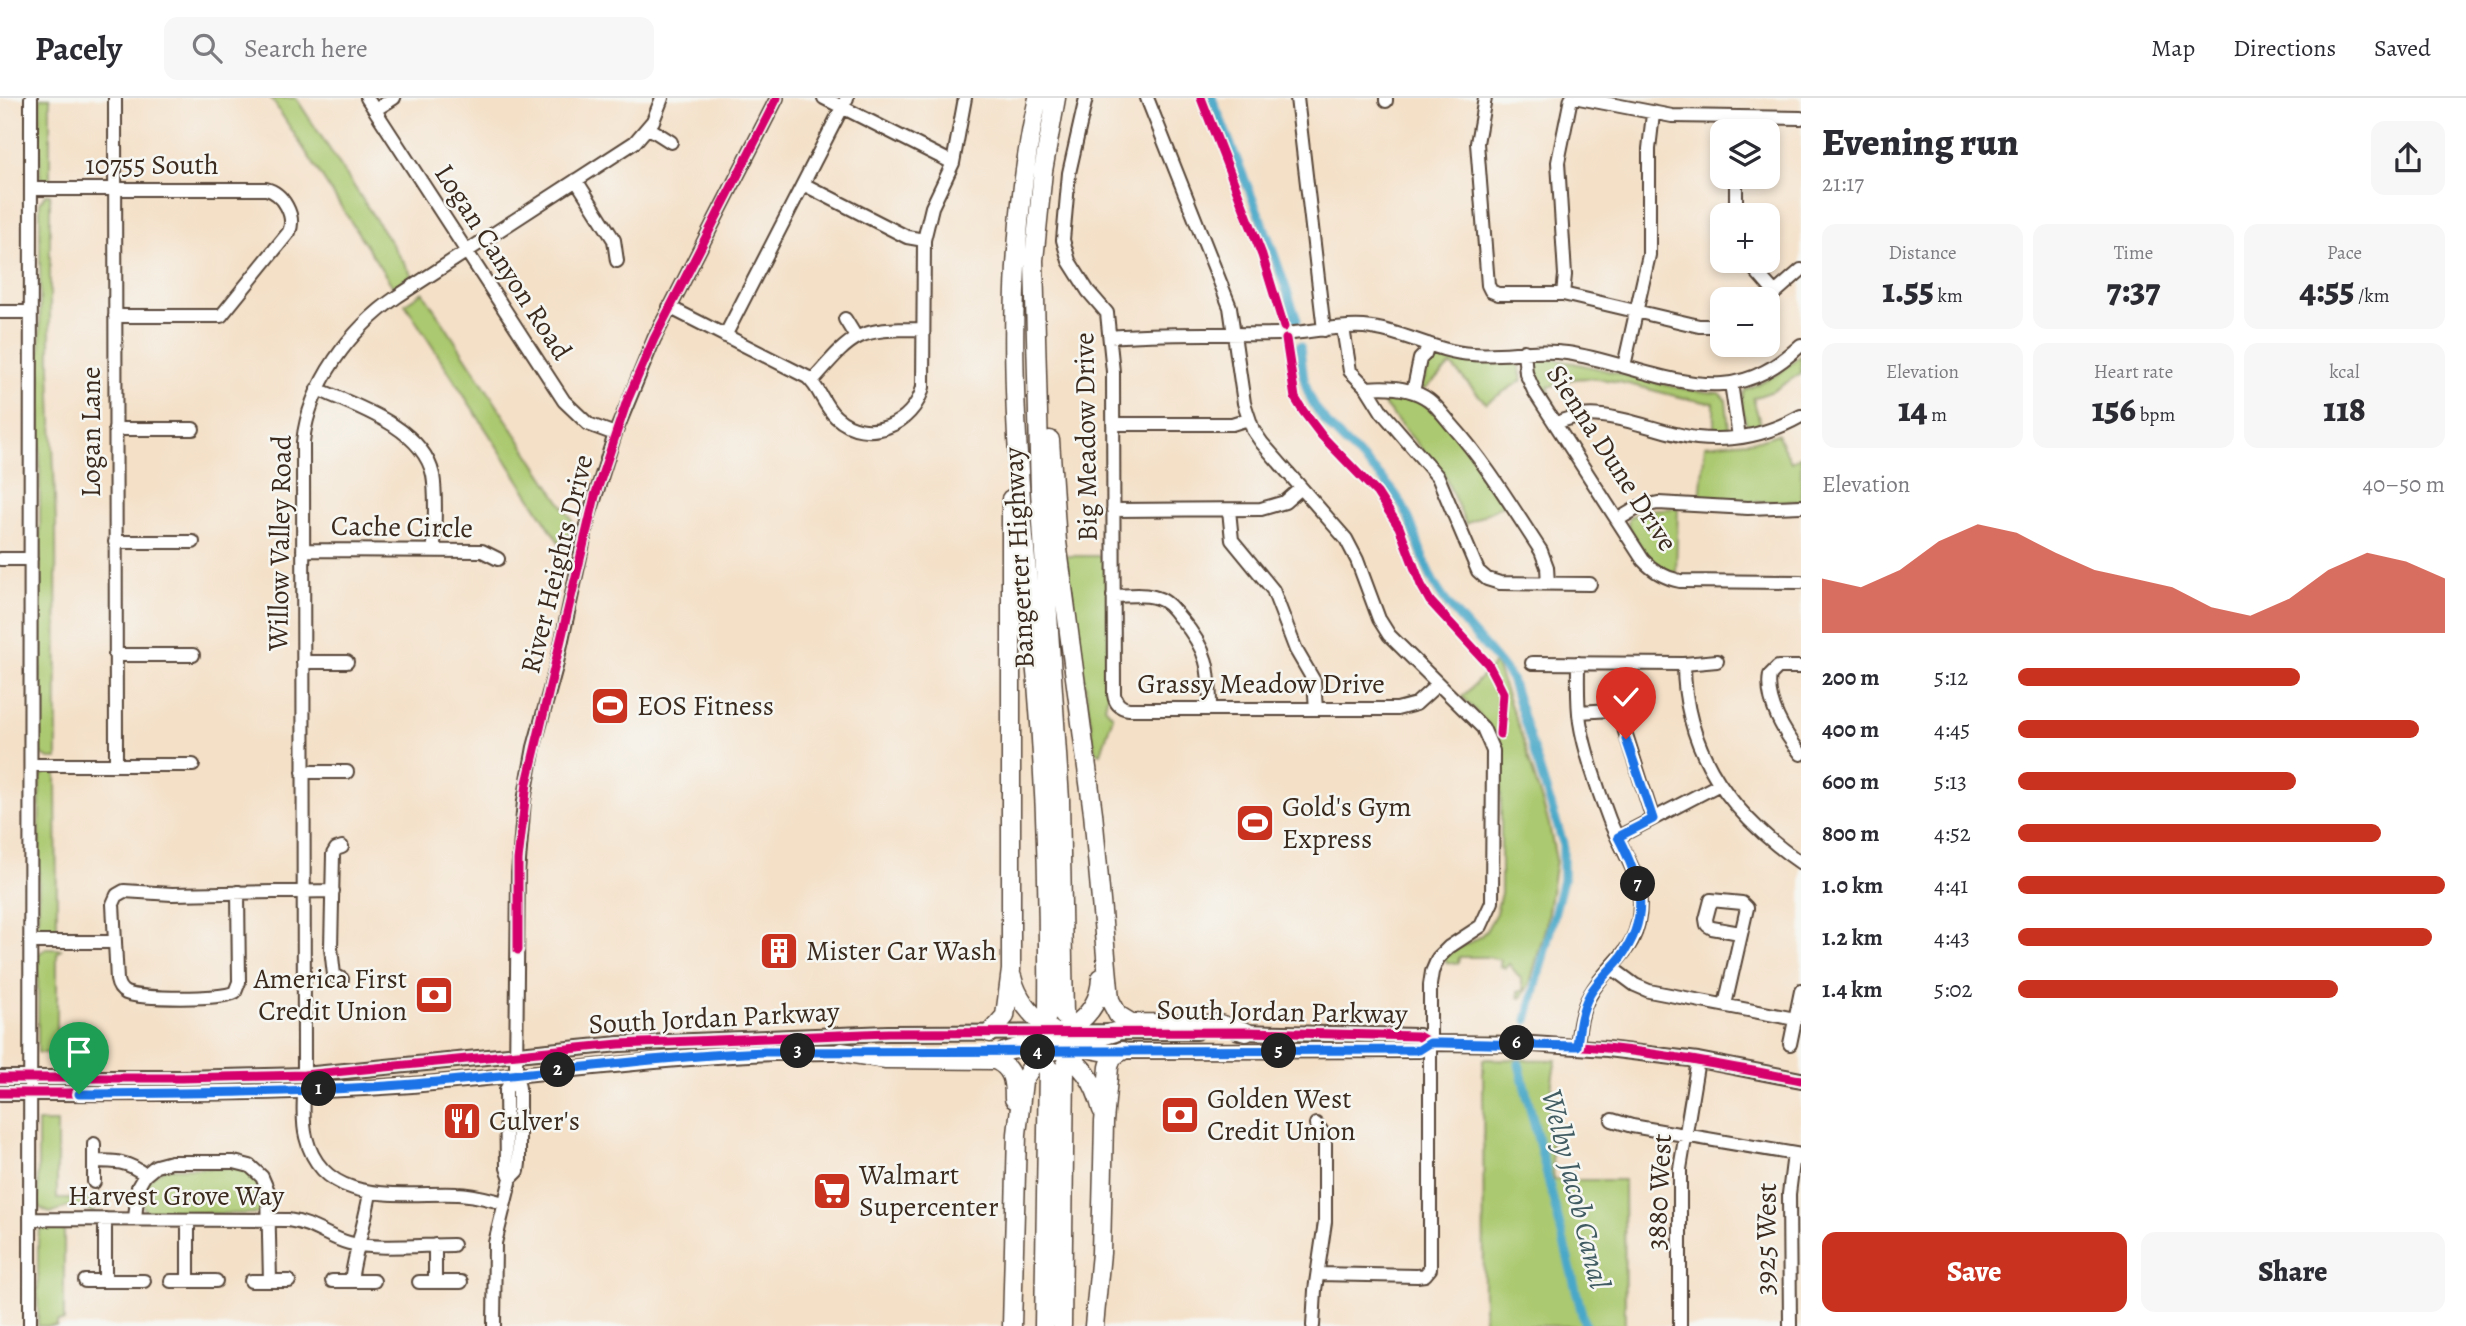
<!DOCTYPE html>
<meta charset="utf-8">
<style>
body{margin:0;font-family:Alegreya,serif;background:#f7f7f7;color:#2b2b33;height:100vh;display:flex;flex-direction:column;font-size:26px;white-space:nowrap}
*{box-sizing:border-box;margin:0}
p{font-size:23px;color:#7c7c81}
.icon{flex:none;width:38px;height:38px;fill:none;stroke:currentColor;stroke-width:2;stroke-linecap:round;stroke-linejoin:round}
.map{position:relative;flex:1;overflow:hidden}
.panel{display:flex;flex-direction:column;background:#fff;width:665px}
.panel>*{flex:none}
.tools{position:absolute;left:1710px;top:21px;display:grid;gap:14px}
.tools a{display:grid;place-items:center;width:70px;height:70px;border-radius:14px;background:#fff;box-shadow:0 4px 10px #0003;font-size:35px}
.pin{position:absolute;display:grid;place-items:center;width:60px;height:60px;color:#fff;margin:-72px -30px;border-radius:50% 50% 50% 0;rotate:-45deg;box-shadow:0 0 7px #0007}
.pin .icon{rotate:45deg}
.km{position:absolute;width:35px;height:35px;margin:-18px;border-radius:50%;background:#222;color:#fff;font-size:19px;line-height:35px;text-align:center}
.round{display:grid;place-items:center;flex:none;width:74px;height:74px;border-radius:14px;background:#f7f7f7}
.overview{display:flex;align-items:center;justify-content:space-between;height:119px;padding:0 21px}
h1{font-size:38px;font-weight:800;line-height:52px}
.stats{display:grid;grid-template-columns:repeat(3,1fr);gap:10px;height:119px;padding:7px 21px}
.stats div{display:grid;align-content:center;border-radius:14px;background:#f7f7f7;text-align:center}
.stats b{font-size:35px;font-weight:800}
.stats small{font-size:19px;font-weight:400}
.stats p{font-size:19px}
.chart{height:196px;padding:14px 21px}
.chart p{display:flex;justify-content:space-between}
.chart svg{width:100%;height:126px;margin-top:7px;fill:#c8321e;opacity:.7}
.button{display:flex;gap:14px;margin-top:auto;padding:14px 21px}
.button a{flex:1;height:80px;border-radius:14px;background:#c8321e;color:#fff;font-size:28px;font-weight:800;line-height:80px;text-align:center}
.button a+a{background:#f7f7f7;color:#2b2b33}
ul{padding:0 21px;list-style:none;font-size:23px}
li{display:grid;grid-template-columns:112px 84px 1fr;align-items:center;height:52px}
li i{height:18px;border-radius:9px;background:#c8321e}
header{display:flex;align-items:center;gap:42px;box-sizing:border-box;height:98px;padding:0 35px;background:#fff;border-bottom:2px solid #e1e1e2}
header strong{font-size:33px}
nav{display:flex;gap:38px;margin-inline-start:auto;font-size:24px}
.search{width:490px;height:63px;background:#f7f7f7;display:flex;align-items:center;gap:18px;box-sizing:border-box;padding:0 24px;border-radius:14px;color:#7c7c81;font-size:26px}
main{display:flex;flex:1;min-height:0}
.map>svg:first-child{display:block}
.green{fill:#abc970;stroke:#737a47;stroke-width:2}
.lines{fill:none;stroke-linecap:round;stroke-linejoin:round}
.canal{stroke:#49a8c8;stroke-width:9}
.minor-casing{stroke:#574537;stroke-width:16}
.major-casing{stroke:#574537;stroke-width:18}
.highway-casing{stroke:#574537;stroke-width:21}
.minor{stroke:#fff;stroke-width:12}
.major{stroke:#fff;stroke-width:14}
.highway{stroke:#fff;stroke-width:18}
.cycleway-casing{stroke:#f6f6f2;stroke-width:13}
.cycleway{stroke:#d6006c;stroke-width:9}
.route-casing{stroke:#fff;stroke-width:14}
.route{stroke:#1a73e8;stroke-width:9}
.labels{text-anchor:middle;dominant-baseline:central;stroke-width:5;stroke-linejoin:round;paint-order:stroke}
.street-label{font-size:28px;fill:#3b2a1e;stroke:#f6f6f2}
.poi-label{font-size:28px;fill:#3b2a1e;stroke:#f6f6f2;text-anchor:start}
.water-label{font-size:30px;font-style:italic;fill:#415c62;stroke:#f6f6f2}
</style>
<header>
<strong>Pacely</strong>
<div class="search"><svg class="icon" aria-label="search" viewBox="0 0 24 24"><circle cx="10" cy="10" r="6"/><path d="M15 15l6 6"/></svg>Search here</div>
<nav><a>Map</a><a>Directions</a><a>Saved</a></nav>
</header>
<main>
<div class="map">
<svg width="1801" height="1228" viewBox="0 0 1801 1228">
<rect width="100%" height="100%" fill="#f6f6f2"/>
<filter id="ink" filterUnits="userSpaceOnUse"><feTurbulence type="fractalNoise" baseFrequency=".0143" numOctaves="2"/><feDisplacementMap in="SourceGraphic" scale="14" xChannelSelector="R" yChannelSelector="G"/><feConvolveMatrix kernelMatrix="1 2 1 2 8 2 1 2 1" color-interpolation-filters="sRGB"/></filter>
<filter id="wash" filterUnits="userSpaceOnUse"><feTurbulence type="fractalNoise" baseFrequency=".00686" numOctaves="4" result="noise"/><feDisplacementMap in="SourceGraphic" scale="28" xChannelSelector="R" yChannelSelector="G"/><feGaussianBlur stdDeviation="1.57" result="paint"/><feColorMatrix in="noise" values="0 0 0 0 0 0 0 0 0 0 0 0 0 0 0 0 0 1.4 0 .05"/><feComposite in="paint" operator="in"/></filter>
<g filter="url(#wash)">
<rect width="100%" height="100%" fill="#f4e0c7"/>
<!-- green -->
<path class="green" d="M40 0H50V85L44 84 40 78Z
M271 0H296L412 177 393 189Z
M46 96H50V271L56 426 57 661H49L42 657 40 652V104Z
M423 194 572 422 564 452 405 206Z
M1436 257 1476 265 1512 262 1519 267 1522 282 1486 305 1451 267 1425 291 1421 290 1432 260Z
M1801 257V275L1773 293 1753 300 1761 328 1749 330C1743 321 1739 301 1745 292L1780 275Z
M1549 261C1607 268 1661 292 1719 295L1726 302 1729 331 1725 335H1714V305C1674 302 1610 275 1574 281 1566 283 1557 287 1548 289L1557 315 1538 288 1531 272 1536 262Z
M1387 294C1436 291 1481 370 1505 406L1466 426 1444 377 1385 308 1383 299Z
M1777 336 1791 364 1801 358V403L1750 404 1700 401 1705 347 1759 342Z
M1678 410 1676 476C1653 470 1638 447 1628 426L1629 420 1646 412Z
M1066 458H1108V595L1105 609 1113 618 1101 655 1095 654Z
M1495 565 1520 633 1549 726 1556 762 1546 827 1530 885 1521 900 1519 899 1518 894 1524 892 1521 881 1509 866 1505 870 1500 868 1501 862 1487 859H1459L1458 865H1447L1444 860 1454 852 1477 841 1486 833 1496 815 1501 795V664L1498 645 1488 626 1462 599Z
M56 672 57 832 62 837H47L40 834 38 830 40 680 46 673Z
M46 851H61L57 856V955H38V856Z
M1483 961 1556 962C1546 1003 1550 1041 1554 1082H1624L1625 1228H1484Z
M38 1024H57V1101H94V1115L74 1107 50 1115 40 1110 38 1105Z
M166 1070H237L252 1074C260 1087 269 1100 261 1116L148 1115 143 1109C143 1088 147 1079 166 1070Z
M45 1127H64V1223H57V1228H38V1141L39 1134Z"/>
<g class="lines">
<!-- canal -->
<path class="canal" d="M1212 0 1268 139 1297 222
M1300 248C1302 265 1303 285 1311 301 1330 340 1371 362 1396 397 1416 426 1419 457 1434 485 1454 521 1488 547 1511 581L1563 745V782L1527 922
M1519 966 1585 1228"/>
</g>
</g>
<g filter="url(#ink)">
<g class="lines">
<!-- minor casing -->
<g class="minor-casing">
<path id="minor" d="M115 0 116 667
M367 0 564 303 588 326 615 336
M824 0 953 65
M1086 0 1069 75 1063 142 1069 163 1088 193 1107 215 1113 274 1114 596C1115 605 1120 610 1129 611H1397L1416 606 1438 586
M1147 0 1230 209 1244 305 1253 332 1262 345 1346 441 1357 462 1379 521 1389 537 1483 630 1493 653 1492 804 1481 828 1449 849 1438 860 1432 874 1430 887V1171L1425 1177 1417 1178 1318 1176
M1297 0 1324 232
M1386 0V3
M1485 0 1477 45 1488 187 1491 193 1498 196H1563L1699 228H1722
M1579 0 1672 18 1801 20
M375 12 394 0
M649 30 671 44
M1736 79V117
M576 82 614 142 617 163
M803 86 907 139 924 142
M31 91H266C283 95 296 118 289 134L221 218H115
M1747 163 1775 195
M1563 196 1565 177 1558 64 1571 0
M1768 201 1801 172
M669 209 807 279C820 290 823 307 836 319 867 347 914 327 923 289L924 142 932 109 953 65 965 0
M0 214H30
M845 221 856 239
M1343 230 1350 273 1367 290 1382 314 1438 379 1478 473 1487 481 1500 485 1590 486
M725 238 847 0
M1110 239C1166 234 1223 237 1280 236 1308 235 1336 227 1364 229 1401 232 1435 254 1472 256 1504 259 1534 250 1567 255 1617 262 1671 289 1722 286 1754 284 1778 268 1801 247
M1524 253 1526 275 1534 293 1643 462C1653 473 1665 480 1680 483L1801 484
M1624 268 1649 157V51L1653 16
M812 283C855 234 857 231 923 231
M1731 285 1739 339
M1367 290C1388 288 1411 289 1429 302 1437 308 1444 318 1451 326 1486 365 1512 409 1541 453L1547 469 1548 486
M317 291C357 308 423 330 433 377 437 401 434 428 434 453
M1413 294 1420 261 1425 256 1428 246
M1113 326H1232L1248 321
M1556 326C1598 302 1652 335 1697 340 1733 344 1769 336 1801 318
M115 331H193
M1113 412 1261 411 1285 404 1301 390
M1229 412 1232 442 1273 492 1296 552 1314 583 1316 611
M1617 422 1639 409 1658 405 1748 410 1801 408
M115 444H193
M303 452 482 453 498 461
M0 461H31
M1113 498C1127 498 1144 495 1157 500 1168 503 1174 513 1181 521 1208 552 1210 571 1210 611
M115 557H193
M303 564H347
M1532 565 1684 566 1717 563
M1684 566C1684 653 1731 717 1801 765
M1801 569H1778L1770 577C1765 604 1785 636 1801 656
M1579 614 1611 612 1619 615 1653 721
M31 667H193
M303 674H347
M1618 739 1720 686
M342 749 336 751 333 756 331 850 334 877 342 881
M238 794 239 884 235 894C222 902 141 901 126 895 120 892 118 888 117 882L113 806 117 797 124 793 172 796 333 793
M30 844H114
M1612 870 1635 887 1649 893 1795 921
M1725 907 1747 810 1742 805 1711 802 1706 821 1707 827 1712 830 1740 835
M1790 946 1801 893
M1577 948C1579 930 1581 912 1590 897 1610 861 1640 855 1640 805 1640 774 1620 750 1609 721 1599 695 1584 651 1580 624 1577 605 1578 585 1578 565
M304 977 303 344C309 286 350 231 398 198L635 44 653 23 662 0
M304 991C304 1007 302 1024 306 1039 323 1110 402 1094 457 1096 473 1096 488 1101 504 1105
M1612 1022 1632 1028 1801 1057
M94 1063C115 1063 128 1063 145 1077
M511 1080 507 1070 506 992 516 976
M94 1084V1046
M30 1121 288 1122C313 1125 327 1139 349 1145 377 1152 423 1147 453 1147
M105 1121V1183
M135 1121 138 1089 145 1077 156 1068 171 1064H234L250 1068 262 1079 268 1093 270 1183
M188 1122V1183
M85 1183H144
M171 1183H216
M251 1183H289
M332 1183H374
M351 1183C355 1153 365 1125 370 1095
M419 1184H461
M435 1184V1147
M30 1228 31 0
M494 1228 495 1145 511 1080 518 1073 519 1065V990L516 976 518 775 524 703 534 649 556 569 589 418 615 336 654 241 777 0
M1313 1228 1315 1192 1325 1124V1046L1321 1032 1316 1026
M1680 1228V1071L1698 962
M1790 1228 1789 1096 1794 1056"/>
</g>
<!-- major casing -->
<g class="major-casing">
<path id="major" d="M1238 934 1418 938 1430 945
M1114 953 1419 952 1430 945 1532 946 1607 951 1698 962 1801 982
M0 980H181L304 977 619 946 888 935 1197 934
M0 995C137 995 275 997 412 987 558 975 702 952 849 954"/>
</g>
<!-- highway casing -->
<g class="highway-casing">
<path id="highway" d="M1038 0C995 191 1020 392 1037 585 1046 695 1049 806 1048 917
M1056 0 1043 73 1034 162 1040 393 1060 702 1064 918
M1050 342 1057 444 1093 715 1110 902 1118 917 1131 925 1219 926 1246 934
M1012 879C1022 919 1063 946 1101 953
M990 935 1005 918 1011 872V401
M1057 949C1083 968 1094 981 1102 1012
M841 954 886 961 995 962C1013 970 1014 983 1014 1001
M1004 954C1044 942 1099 932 1101 880
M1012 1228 1017 1036 1023 983 1035 963 1051 953 1115 934
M1044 1228 1048 969
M1062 1228 1065 968
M1094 1228 1101 1155 1104 1024 1109 969 1112 959 1122 953"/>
</g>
<!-- minor -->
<use href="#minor" class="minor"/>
<!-- major -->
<use href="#major" class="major"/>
<!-- highway -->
<use href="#highway" class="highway"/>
<!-- cycleway casing -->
<g class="cycleway-casing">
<path id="cycleway" d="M1201 0 1262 157 1284 229
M1286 241 1295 300 1303 313 1322 338 1377 395 1399 429 1421 487 1430 503 1488 566 1496 581 1503 595 1500 636
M518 852V762L527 685 595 398 627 303 654 241 777 0
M0 980H181L304 977 619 946 888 935 1246 934 1418 938 1430 945
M0 995C135 995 270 996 404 987 524 979 644 958 764 954L1419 952 1430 945H1441C1496 945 1551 945 1606 950 1672 957 1736 970 1801 982"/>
</g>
<!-- cycleway -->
<use href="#cycleway" class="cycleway"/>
</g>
</g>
<g class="lines" filter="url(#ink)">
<!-- route casing -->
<g class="route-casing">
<path id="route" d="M79 996C190 995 303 995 414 986 531 977 647 959 764 954L1419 952 1430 945H1441L1577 948C1579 930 1581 912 1590 896 1598 882 1611 872 1621 859 1652 817 1640 781 1618 739L1653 721 1626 641"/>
</g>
<!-- route -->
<use href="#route" class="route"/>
</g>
<!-- icons -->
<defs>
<g id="stadium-square" transform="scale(2.0125)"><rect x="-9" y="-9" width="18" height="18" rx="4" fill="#c8321e" stroke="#f6f6f2"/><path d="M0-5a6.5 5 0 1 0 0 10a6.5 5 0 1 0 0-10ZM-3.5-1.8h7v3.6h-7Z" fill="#fff"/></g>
<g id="building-square" transform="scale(2.0125)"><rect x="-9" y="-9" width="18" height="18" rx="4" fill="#c8321e" stroke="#f6f6f2"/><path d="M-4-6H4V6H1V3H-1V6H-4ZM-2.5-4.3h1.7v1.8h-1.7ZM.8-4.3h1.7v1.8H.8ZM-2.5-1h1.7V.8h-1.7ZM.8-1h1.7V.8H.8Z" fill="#fff"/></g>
<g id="bank-square" transform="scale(2.0125)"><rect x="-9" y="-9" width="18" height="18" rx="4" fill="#c8321e" stroke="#f6f6f2"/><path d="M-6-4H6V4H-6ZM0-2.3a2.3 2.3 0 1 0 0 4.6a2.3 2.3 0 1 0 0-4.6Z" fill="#fff"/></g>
<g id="restaurant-square" transform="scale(2.0125)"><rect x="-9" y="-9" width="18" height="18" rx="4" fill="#c8321e" stroke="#f6f6f2"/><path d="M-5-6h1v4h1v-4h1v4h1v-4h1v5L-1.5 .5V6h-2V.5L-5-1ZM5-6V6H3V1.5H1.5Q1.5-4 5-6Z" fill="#fff"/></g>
<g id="supermarket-square" transform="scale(2.0125)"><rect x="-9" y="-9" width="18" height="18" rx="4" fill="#c8321e" stroke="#f6f6f2"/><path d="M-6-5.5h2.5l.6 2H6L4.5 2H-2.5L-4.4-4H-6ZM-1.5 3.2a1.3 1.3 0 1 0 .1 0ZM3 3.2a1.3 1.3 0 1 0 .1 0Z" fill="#fff"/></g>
</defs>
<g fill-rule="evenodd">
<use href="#stadium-square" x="610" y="608"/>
<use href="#stadium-square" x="1255" y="725"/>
<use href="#building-square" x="779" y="853"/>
<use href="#bank-square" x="434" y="897"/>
<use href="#bank-square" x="1180" y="1017"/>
<use href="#restaurant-square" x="462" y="1023"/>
<use href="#supermarket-square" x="832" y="1093"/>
</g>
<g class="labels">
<!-- street labels -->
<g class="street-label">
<text x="152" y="67">10755 South</text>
<text transform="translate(503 164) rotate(57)">Logan Canyon Road</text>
<text transform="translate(91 334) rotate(-90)">Logan Lane</text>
<text transform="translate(1086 339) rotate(-91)">Big Meadow Drive</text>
<text transform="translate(1612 360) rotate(57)">Sienna Dune Drive</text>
<text transform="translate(402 429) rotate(1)">Cache Circle</text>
<text transform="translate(280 445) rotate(-89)">Willow Valley Road</text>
<text transform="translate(1019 460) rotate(-93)">Bangerter Highway</text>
<text transform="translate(557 466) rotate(-76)">River Heights Drive</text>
<text x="1261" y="586">Grassy Meadow Drive</text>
<text transform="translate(1282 914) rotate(1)">South Jordan Parkway</text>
<text transform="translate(714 920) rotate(-3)">South Jordan Parkway</text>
<text transform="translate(1659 1094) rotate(-87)">3880 West</text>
<text x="176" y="1098">Harvest Grove Way</text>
<text transform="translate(1766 1141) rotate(-89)">3925 West</text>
</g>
<!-- poi labels -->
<g class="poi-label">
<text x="637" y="608">EOS Fitness</text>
<text x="1282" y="709">Gold's Gym<tspan x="1282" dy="32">Express</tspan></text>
<text x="806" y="853">Mister Car Wash</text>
<text x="407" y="881" text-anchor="end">America First<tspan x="407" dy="32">Credit Union</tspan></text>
<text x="1207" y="1001">Golden West<tspan x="1207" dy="32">Credit Union</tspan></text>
<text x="489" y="1023">Culver's</text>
<text x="859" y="1077">Walmart<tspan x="859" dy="32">Supercenter</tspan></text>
</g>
<!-- water labels -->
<g class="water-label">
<text transform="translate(1576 1091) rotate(76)">Welby Jacob Canal</text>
</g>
</g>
</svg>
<div class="tools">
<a><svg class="icon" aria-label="layers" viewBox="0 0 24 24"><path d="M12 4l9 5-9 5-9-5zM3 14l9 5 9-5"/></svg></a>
<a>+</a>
<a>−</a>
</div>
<div class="pin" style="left:79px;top:996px;background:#1e9e55"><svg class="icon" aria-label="arrive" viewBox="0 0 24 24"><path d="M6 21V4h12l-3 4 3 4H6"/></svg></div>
<div class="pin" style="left:1626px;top:641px;background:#d93025"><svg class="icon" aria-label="check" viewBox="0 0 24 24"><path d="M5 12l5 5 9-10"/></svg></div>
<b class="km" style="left:319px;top:991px">1</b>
<b class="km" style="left:558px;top:972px">2</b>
<b class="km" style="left:798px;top:953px">3</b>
<b class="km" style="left:1038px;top:954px">4</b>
<b class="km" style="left:1279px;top:953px">5</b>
<b class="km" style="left:1517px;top:945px">6</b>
<b class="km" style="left:1638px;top:786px">7</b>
</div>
<section class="panel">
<div class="overview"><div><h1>Evening run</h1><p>21:17</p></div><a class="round"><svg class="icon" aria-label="share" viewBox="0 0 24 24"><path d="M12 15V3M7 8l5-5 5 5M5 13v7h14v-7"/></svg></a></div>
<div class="stats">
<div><p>Distance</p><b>1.55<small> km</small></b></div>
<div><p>Time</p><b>7:37</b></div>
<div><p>Pace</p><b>4:55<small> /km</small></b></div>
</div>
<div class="stats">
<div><p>Elevation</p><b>14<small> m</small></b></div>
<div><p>Heart rate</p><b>156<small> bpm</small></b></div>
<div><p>kcal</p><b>118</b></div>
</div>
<div class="chart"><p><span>Elevation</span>40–50 m</p>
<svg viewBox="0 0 160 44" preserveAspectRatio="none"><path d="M0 44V25L10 28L20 22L30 12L40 6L50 9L60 16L70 22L80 25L90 28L100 35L110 38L120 32L130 22L140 16L150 19L160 25V44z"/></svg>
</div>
<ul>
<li><b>200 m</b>5:12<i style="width:66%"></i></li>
<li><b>400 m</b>4:45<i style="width:94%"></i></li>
<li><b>600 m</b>5:13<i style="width:65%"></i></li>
<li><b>800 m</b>4:52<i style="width:85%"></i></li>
<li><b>1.0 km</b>4:41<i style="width:100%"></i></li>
<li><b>1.2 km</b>4:43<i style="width:97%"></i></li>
<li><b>1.4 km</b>5:02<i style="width:75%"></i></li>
</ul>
<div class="button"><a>Save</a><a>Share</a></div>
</section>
</main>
